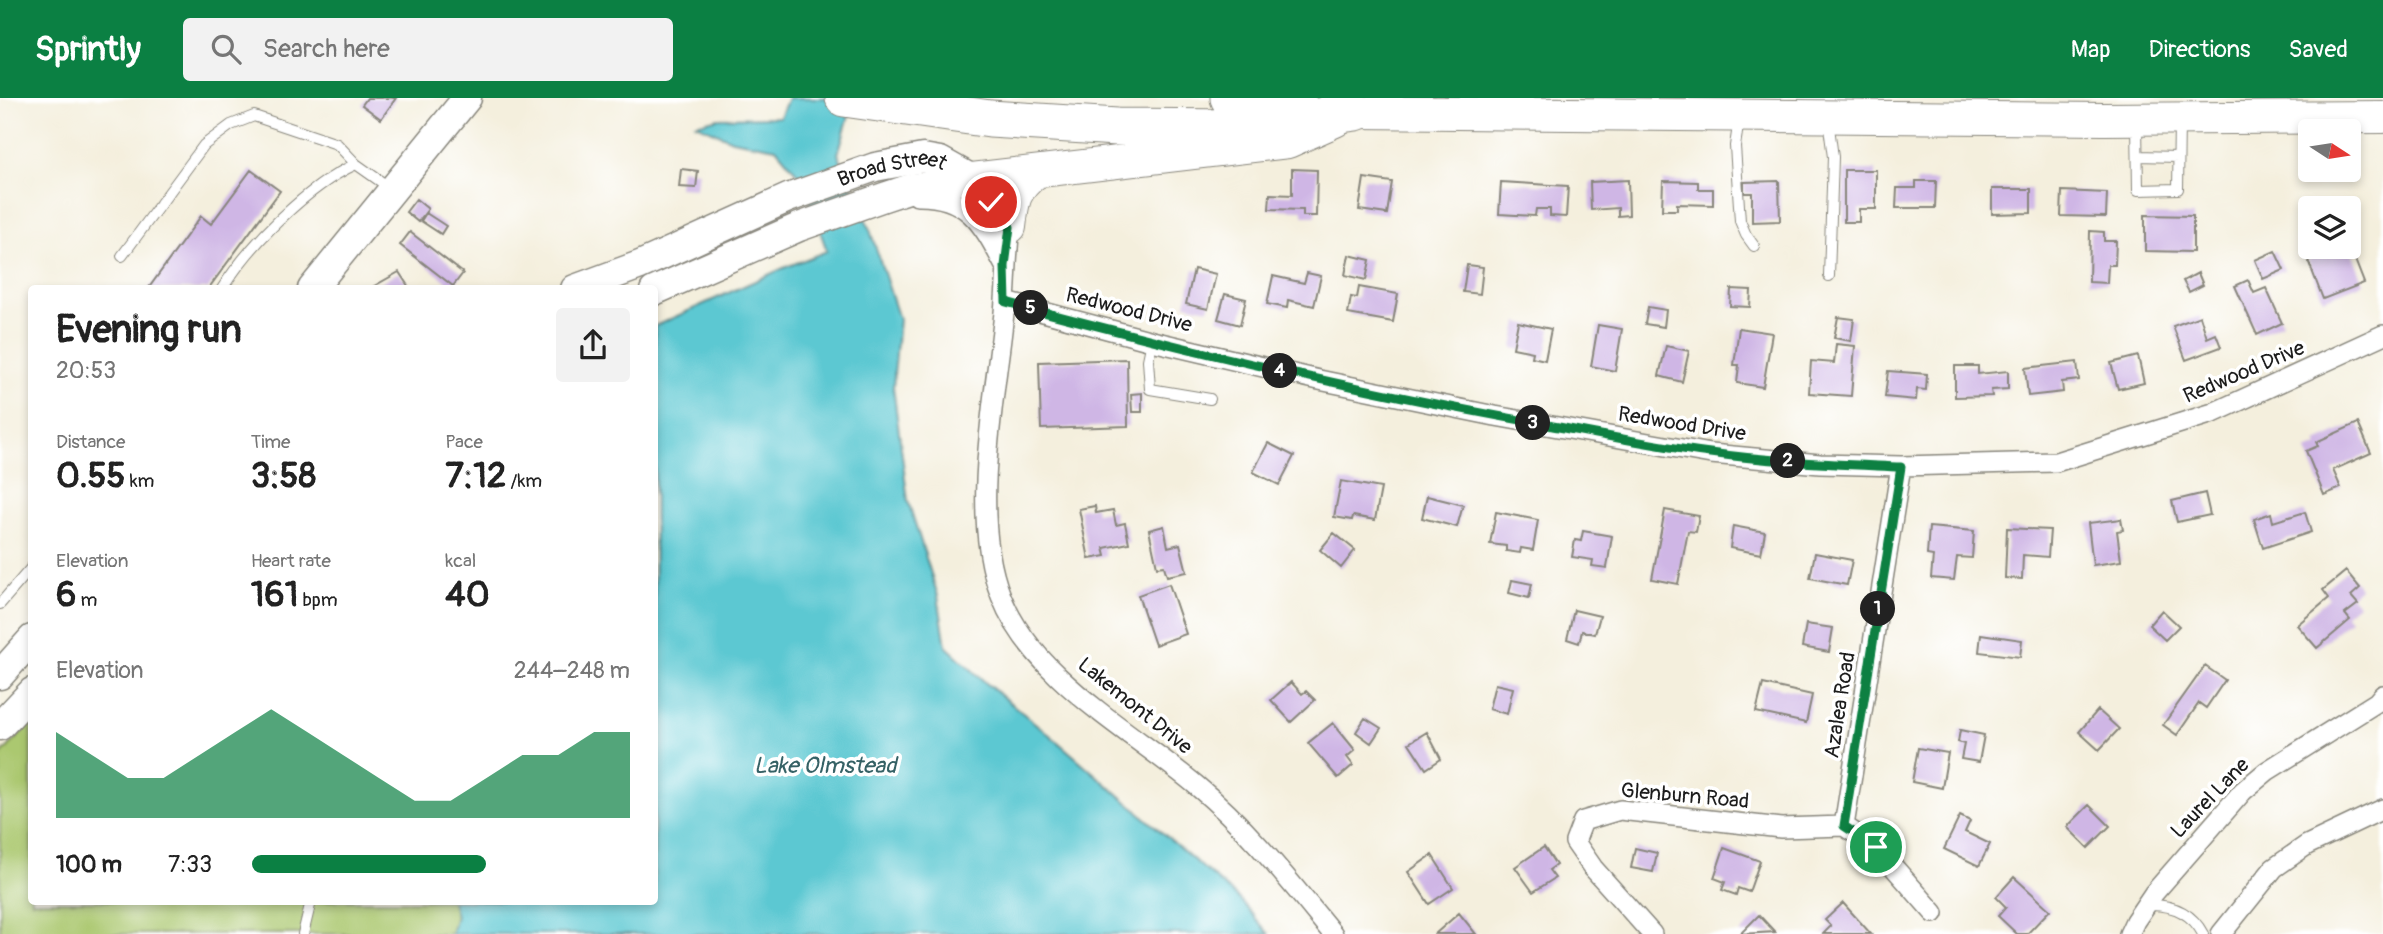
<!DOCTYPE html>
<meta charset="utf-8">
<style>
body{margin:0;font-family:Pangolin,sans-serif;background:#f2f2f2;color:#222;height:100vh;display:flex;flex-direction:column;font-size:26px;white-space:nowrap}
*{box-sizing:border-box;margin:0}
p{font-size:23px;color:#767676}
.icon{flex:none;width:38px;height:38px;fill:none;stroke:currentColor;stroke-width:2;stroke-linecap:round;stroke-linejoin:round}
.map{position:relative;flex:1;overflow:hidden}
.side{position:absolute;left:28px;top:187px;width:630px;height:620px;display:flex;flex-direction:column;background:#fff;border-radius:7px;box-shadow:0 4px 10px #0003}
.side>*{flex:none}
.needle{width:46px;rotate:102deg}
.tools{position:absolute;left:2298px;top:21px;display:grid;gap:14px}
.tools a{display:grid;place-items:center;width:63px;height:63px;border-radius:7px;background:#fff;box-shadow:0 4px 10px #0003;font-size:35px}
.pin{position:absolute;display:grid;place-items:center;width:60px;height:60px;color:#fff;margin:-30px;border:4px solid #fff;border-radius:50%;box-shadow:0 2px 7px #0007}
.km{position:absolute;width:35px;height:35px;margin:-18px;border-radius:50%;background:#222;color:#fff;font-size:19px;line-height:35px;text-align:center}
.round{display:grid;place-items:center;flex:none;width:74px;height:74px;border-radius:7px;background:#f2f2f2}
.overview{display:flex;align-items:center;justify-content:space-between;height:119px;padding:0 28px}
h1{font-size:38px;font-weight:700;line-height:52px}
.metrics{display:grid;grid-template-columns:repeat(3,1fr);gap:10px;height:119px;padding:7px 28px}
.metrics div{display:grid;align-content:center}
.metrics b{font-size:35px;font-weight:700}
.metrics small{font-size:19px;font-weight:400}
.metrics p{font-size:19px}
.chart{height:196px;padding:14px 28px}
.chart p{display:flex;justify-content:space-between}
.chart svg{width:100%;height:126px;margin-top:7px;fill:#0b8043;opacity:.7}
ul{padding:0 28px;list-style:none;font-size:23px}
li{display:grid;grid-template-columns:112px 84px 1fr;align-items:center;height:52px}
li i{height:18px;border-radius:9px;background:#0b8043}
header{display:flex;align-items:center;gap:42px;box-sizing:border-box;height:98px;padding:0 35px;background:#0b8043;color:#fff}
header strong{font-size:33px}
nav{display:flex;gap:38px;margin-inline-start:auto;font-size:24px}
.search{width:490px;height:63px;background:#f2f2f2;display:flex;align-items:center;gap:18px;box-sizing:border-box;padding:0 24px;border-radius:7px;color:#767676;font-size:26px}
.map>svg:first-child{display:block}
.green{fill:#abc86f;stroke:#647246;stroke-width:2}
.water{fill:#5bc8d2;stroke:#3c7277;stroke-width:2}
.building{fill:#cfb6e5}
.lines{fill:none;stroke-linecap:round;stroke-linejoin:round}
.lane-casing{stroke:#88867c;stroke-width:12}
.street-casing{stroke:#88867c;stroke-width:22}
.secondary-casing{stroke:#88867c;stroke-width:31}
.primary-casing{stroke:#88867c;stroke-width:34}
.highway-casing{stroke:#88867c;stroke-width:39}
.lane{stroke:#fff;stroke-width:10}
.street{stroke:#fff;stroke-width:19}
.secondary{stroke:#fff;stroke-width:28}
.primary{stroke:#fff;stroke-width:32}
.highway{stroke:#fff;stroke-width:37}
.route-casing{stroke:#fff;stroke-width:14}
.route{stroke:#0b8043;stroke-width:9}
.labels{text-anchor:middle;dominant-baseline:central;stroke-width:7;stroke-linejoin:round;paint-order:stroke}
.street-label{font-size:21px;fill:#1c1c1c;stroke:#fff}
.water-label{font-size:23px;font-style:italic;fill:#356165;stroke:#fff}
</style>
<header>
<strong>Sprintly</strong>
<div class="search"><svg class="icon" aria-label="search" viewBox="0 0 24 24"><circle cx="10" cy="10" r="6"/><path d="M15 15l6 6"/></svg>Search here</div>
<nav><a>Map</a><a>Directions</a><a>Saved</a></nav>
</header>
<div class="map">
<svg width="2383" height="836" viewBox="0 0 2383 836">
<rect width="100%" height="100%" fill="#fff"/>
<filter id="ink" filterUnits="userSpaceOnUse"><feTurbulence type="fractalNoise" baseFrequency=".0143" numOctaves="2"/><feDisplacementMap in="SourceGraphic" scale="14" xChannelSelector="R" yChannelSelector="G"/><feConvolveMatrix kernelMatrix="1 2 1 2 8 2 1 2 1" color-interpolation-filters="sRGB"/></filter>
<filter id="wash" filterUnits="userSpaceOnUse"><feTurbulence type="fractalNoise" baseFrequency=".00686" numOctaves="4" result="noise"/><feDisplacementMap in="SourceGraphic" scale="28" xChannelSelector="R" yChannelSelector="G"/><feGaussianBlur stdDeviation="1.57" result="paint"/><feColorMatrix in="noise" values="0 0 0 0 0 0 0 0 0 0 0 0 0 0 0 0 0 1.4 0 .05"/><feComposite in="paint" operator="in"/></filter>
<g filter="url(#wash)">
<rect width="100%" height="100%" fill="#f4efdd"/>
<!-- green -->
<path class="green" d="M31 624 32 803H452L456 818 451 836H0V658Z"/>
<!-- water -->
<path class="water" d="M788 0H854L838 56 870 132 899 221 893 289 908 403 938 498 946 548 987 586 1051 638 1240 802 1269 836H451L456 818 452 803H654L655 228 786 169 827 153 801 80 776 50 732 42 696 26 718 20 780 19Z"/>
<g id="blocks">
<!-- building -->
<path class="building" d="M367 0H396L381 21 362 7Z
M681 71 698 73 696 90 679 89Z
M1292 71 1317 72 1316 118H1303V112L1269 111 1270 96 1292 97Z
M251 72 280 93 208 191H148L201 118 211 126Z
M1844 72H1876V111H1859V124H1844Z
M1364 80 1392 84 1387 116 1359 112Z
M1628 82 1629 117 1618 118V110L1591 112 1590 84Z
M1663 83 1698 84V91H1713V107L1677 106V112H1662Z
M1779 83 1780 123 1752 124V95H1744V84Z
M1916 83H1936L1935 110H1896L1897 90H1916Z
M1501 84 1568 88 1566 119 1550 118V111H1536L1535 118 1499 116Z
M1992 91H2031V115L1992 116Z
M2062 93 2107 95 2106 119 2061 118Z
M416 101 428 111 418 124 406 114Z
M426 115 446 128 441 136 421 123Z
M2145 117 2193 118V154L2145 153Z
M2090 133 2104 134V143H2116L2115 167H2108L2107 185 2089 184Z
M410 134 463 175 453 188 400 147Z
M2342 149H2350L2364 185 2323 201 2308 162Z
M2275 153 2284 172 2263 181 2255 162Z
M1349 157 1370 162 1366 182 1345 177Z
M1467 167 1483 169 1480 196 1463 194Z
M1194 171 1216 176 1208 211 1186 206Z
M399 174 410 191H369Z
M1307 175 1321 178 1314 208 1288 202 1287 210 1267 206 1273 178 1304 185Z
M2198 175 2203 187 2189 194 2183 183Z
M2248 182 2254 195 2266 190 2282 225 2257 237 2235 188Z
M1359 189 1398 196 1393 224 1348 216 1351 199 1357 200Z
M1731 191 1751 192 1750 209 1730 208Z
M1225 196 1246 201 1240 227 1218 221Z
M1648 209 1666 212 1664 229 1645 226Z
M2200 218 2207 240 2216 236 2221 249 2186 262 2173 228Z
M1838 219 1854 221 1851 243 1834 240Z
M1518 224 1551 231 1545 262 1532 259 1533 254 1513 250Z
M1598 227 1622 231 1615 273 1591 268Z
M1739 230 1772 235 1763 289 1737 285 1739 267H1734Z
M1836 246 1855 248 1851 298 1809 295 1811 263 1834 265Z
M1666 248 1689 253 1682 284 1659 278Z
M2138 258 2144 285 2118 291 2111 265Z
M1127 261 1128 328 1041 331 1039 264Z
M2077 264 2079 282 2062 284 2063 294 2028 298 2025 270Z
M1955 268H1978V276L2008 273V291L1991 292 1992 298 1955 299Z
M1888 273 1927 276 1926 292 1917 291 1916 302 1885 299Z
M1142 295V314H1132L1131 296Z
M2358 325 2371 355 2333 372 2341 390 2324 397 2306 353 2318 348 2316 344Z
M1268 345 1294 358 1279 387 1253 374Z
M1341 383 1381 390 1375 422 1353 418 1352 422 1334 419Z
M2205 395 2210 417 2177 424 2172 403Z
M1427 398 1463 407 1457 429 1422 420Z
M1095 408 1096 415 1113 412 1116 427 1125 425 1129 445 1104 450 1106 458 1089 461 1079 411Z
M1665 412 1699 418 1696 434 1688 433 1678 486 1652 481Z
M1496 414 1538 422 1533 452 1521 450 1520 455 1506 453V448L1490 446Z
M2305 414 2311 434 2263 450 2254 421 2271 415 2273 424Z
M2121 421 2123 432 2117 433 2121 463 2093 467 2088 425Z
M1164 428 1168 449 1180 446 1187 474 1167 478 1164 468 1157 469 1149 432Z
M1733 428 1765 434 1761 456 1730 450Z
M1929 429 1974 433 1972 460 1957 459 1954 482 1931 480 1933 458 1927 457Z
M2007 430 2050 432 2048 459 2023 457 2022 481 2005 480Z
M1583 433 1612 438 1607 470 1592 468 1593 462 1572 459 1575 442 1581 443Z
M1334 435 1355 452 1341 470 1320 452Z
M1815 455 1852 462 1847 487 1810 480Z
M2346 473 2360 490 2351 498 2358 506 2345 516 2350 522 2317 550 2297 527 2329 500 2323 492Z
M1512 482 1532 486 1529 500 1509 495Z
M1169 486 1186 536 1155 547 1138 497Z
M1574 512 1600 518 1595 536 1582 533 1579 545 1567 541Z
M2162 512 2179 528 2165 542 2149 527Z
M1806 526 1833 530 1829 554 1802 549Z
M1981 536 2022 542 2020 559 1979 554Z
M2205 568 2225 582 2206 610 2199 605 2177 637 2163 627Z
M1291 584 1302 596 1306 593 1315 602 1291 624 1271 602Z
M1495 586 1513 590 1507 616 1489 611Z
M1763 586 1812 597 1806 625 1756 614Z
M2098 612 2119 631 2099 652 2079 634Z
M1365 620 1381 630 1371 645 1356 634Z
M1333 625 1355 652 1347 659 1353 667 1338 680 1308 645Z
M1960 632 1984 637 1979 664 1961 661 1964 646 1958 644Z
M1427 634 1441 661 1426 671 1409 645Z
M1918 650 1948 655 1942 690 1912 684Z
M2089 707 2110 728 2088 750 2067 729Z
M1960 718 1970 723 1965 734 1990 746 1979 768 1944 751Z
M1544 749 1556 767 1549 772 1555 780 1533 794 1515 769Z
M1635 750 1657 755 1653 774 1631 770Z
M1724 750 1760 763 1749 794 1738 790 1736 797 1722 792 1725 784 1714 780Z
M1432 757 1453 790 1429 806 1408 774Z
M2014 779 2050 812 2027 836H2017L1998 818 2006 809 1996 799Z
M1843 805 1871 836H1823L1831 828 1825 822Z
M1459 815 1476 836H1435Z
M1759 817 1775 834 1740 836Z"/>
</g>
</g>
<g filter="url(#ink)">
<use href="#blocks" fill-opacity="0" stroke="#88867c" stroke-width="2"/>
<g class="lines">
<!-- lane casing -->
<g class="lane-casing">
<path id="lane" d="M1739 21 1735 48 1740 123 1746 137 1754 148
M1828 22 1833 59 1829 178
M2137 25 2138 92 2178 91 2179 24
M2138 58 2178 59
M122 158 204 47 231 27 254 18 337 46 356 66 390 90
M222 191C250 146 308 88 356 66
M1152 243 1148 262 1150 291 1210 301
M0 506 32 469
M2147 807C2171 806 2191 813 2203 836
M303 836 311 803"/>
</g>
<!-- street casing -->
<g class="street-casing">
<path id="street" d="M972 81 1010 129C1006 161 1007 192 1003 224 994 306 970 421 1001 498 1033 581 1132 633 1197 688 1249 731 1290 784 1333 836
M917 98C969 97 983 127 1005 168
M1006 204 1152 243 1319 282 1495 318 1711 356 1820 366 1901 368 2056 364 2213 315 2383 237
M1901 368 1844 728 1876 749 1934 815
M1652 836 1593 770 1575 744 1583 723 1620 712 1781 730 1844 728
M2129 836 2135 823 2154 795 2243 693 2267 673 2377 604 2383 597
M2221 836 2274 770 2307 747 2383 711"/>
</g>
<!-- secondary casing -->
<g class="secondary-casing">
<g id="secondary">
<path d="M312 191 467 0"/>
<path id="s1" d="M575 191 640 167 788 100 875 69 923 60 940 63 972 81"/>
<path d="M654 193 799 129 884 99 911 90 972 81"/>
<path d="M0 577 32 541"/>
<path d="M0 628 32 594"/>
</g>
</g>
<!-- primary casing -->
<g class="primary-casing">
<path id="primary" d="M1333 9 1356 14 2104 21 2383 19
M972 81 1288 44 1335 23
M1010 129C1013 101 1014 92 1036 74"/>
</g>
<!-- highway casing -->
<g class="highway-casing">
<path id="highway" d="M844 0 990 21 1117 29 1236 30 1356 14
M1229 0 1299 7"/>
</g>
<!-- lane -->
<use href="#lane" class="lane"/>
<!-- street -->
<use href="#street" class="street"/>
<!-- secondary -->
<use href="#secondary" class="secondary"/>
<!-- primary -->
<use href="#primary" class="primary"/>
<!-- highway -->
<use href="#highway" class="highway"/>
</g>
</g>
<g class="lines" filter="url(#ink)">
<!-- route casing -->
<g class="route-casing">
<path id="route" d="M991 104 1010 129 1005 168 1006 204C1185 252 1365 295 1548 327 1602 337 1656 348 1710 355 1773 364 1837 366 1901 369L1844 728 1876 749"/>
</g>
<!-- route -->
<use href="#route" class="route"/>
</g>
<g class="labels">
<!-- street labels -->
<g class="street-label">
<text stroke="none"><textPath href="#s1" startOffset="341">Broad Street</textPath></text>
<text transform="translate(1129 212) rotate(14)">Redwood Drive</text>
<text transform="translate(2244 274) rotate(-23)">Redwood Drive</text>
<text transform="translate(1682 326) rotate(9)">Redwood Drive</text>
<text transform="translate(1840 607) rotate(-81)">Azalea Road</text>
<text transform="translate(1135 608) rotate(39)">Lakemont Drive</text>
<text transform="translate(1685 698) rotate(5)">Glenburn Road</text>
<text transform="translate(2210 700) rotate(-46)">Laurel Lane</text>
</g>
<!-- water labels -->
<g class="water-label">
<text x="825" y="667">Lake Olmstead</text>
</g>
</g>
</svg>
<div class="tools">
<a><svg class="needle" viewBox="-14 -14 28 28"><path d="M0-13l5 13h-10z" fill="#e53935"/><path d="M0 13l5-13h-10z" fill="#767676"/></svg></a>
<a><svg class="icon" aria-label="layers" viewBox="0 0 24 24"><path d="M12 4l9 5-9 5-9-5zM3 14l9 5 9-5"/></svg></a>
</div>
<div class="pin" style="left:1876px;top:749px;background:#1e9e55"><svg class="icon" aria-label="arrive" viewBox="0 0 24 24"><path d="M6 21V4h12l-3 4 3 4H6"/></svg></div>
<div class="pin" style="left:991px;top:104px;background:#d93025"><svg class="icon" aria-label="check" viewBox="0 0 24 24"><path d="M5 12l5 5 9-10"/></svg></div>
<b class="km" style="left:1878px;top:511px">1</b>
<b class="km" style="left:1788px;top:363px">2</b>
<b class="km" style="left:1533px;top:325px">3</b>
<b class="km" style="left:1280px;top:273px">4</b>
<b class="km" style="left:1031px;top:210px">5</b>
<section class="side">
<div class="overview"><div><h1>Evening run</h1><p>20:53</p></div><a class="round"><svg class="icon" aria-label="share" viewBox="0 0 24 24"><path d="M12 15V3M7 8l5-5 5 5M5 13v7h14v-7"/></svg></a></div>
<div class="metrics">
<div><p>Distance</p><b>0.55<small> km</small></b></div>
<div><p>Time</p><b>3:58</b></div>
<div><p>Pace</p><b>7:12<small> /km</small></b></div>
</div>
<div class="metrics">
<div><p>Elevation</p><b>6<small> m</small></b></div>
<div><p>Heart rate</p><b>161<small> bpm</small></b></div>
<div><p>kcal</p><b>40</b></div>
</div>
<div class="chart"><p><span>Elevation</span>244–248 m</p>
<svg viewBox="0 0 160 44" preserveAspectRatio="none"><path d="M0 44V14L10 22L20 30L30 30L40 22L50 14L60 6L70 14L80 22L90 30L100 38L110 38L120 30L130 22L140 22L150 14L160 14V44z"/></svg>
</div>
<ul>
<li><b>100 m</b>7:33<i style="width:62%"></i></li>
</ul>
</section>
</div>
